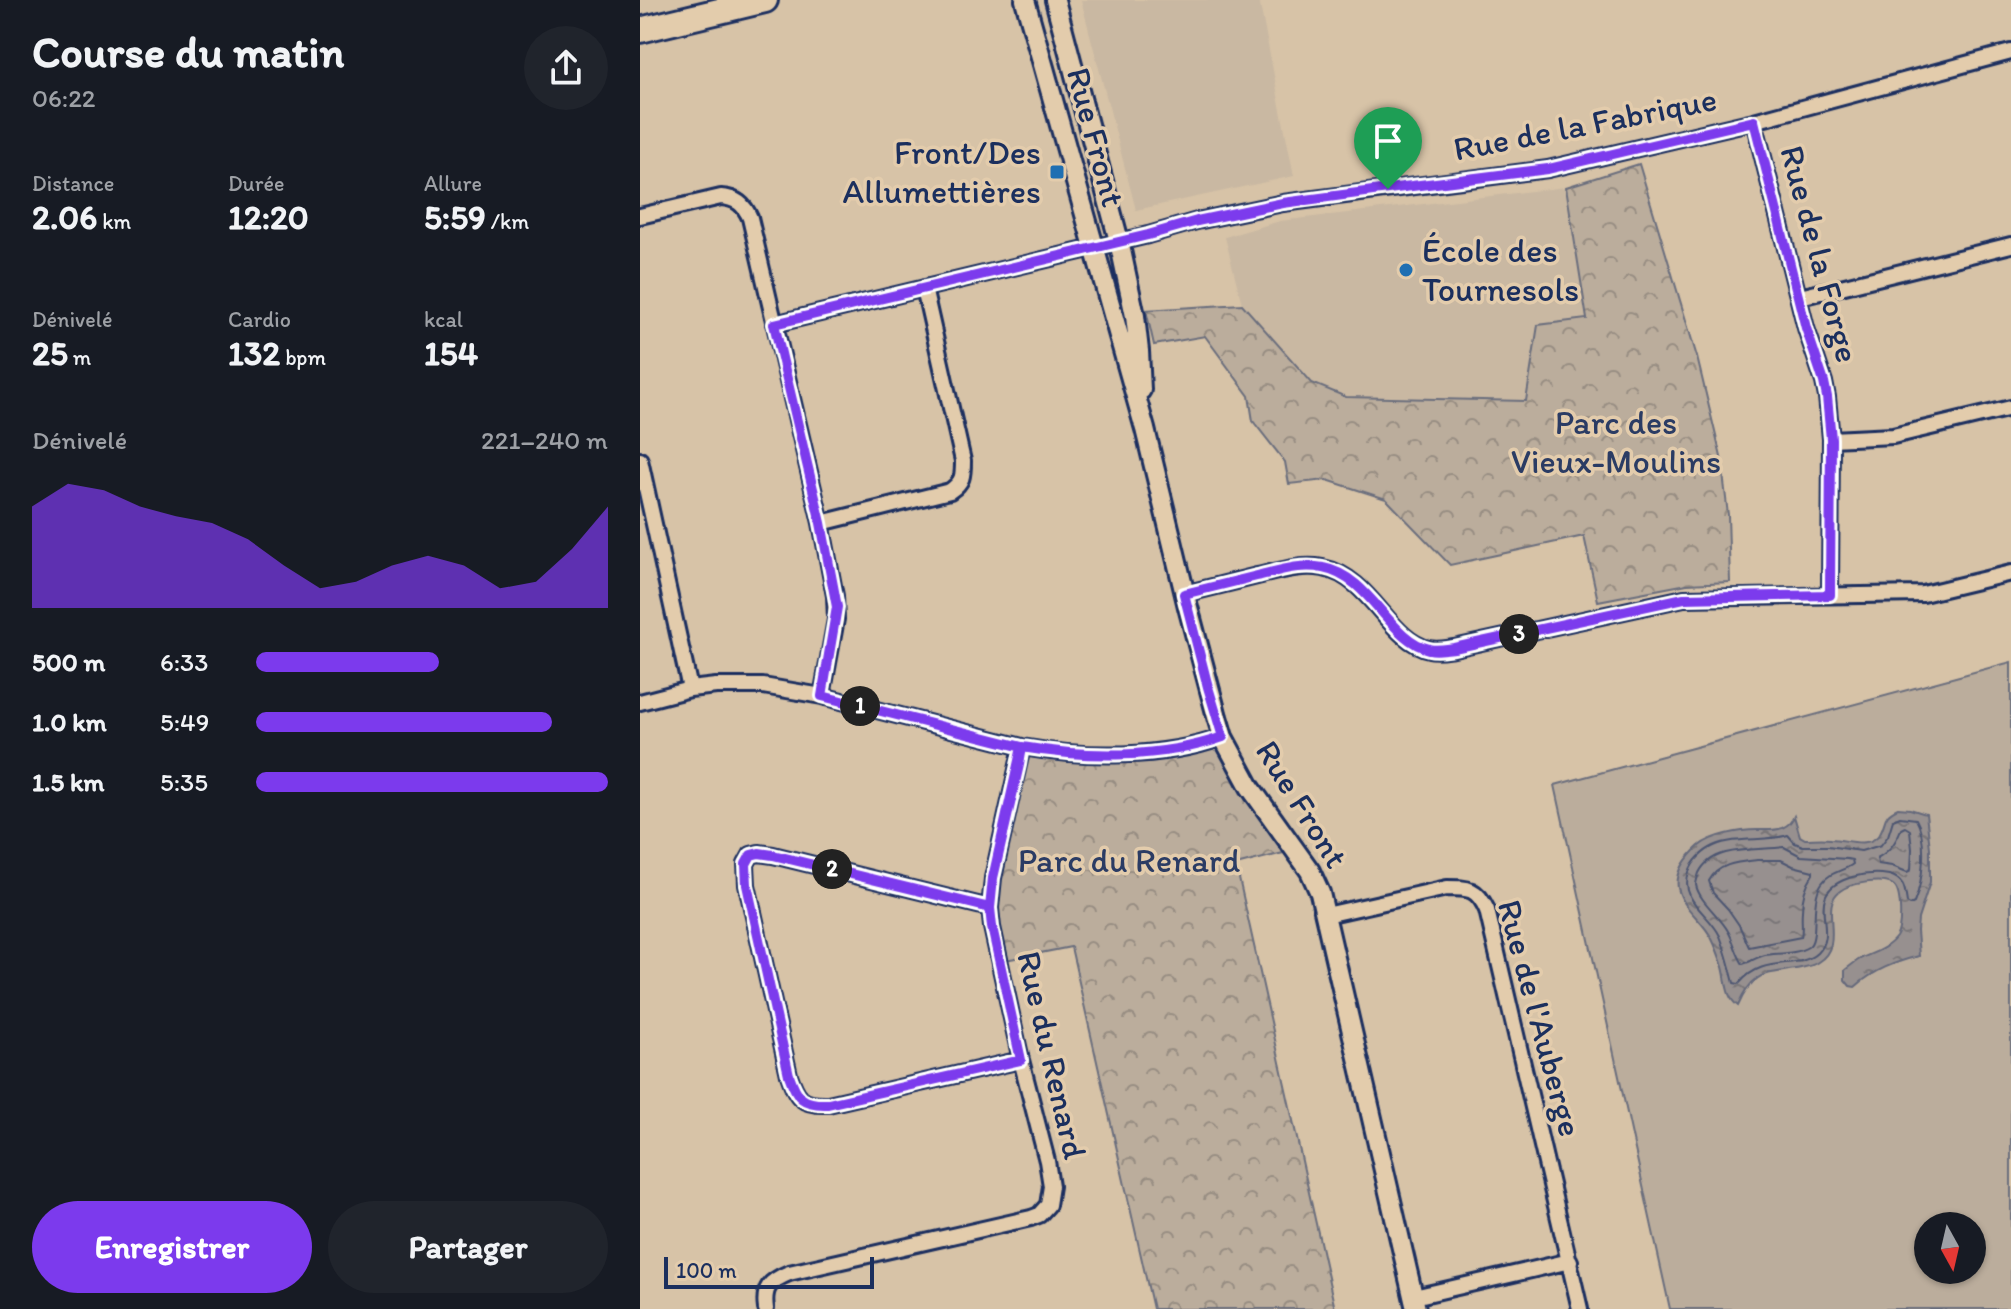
<!DOCTYPE html>
<html lang="fr">
<meta charset="utf-8">
<style>
body{margin:0;font-family:Itim,sans-serif;background:#20242c;color:#f1f3f6;height:100vh;display:flex;flex-direction:column;font-size:30px;white-space:nowrap}
*{box-sizing:border-box;margin:0}
p{font-size:26px;color:#9ea1a6}
.icon{flex:none;width:44px;height:44px;fill:none;stroke:currentColor;stroke-width:2;stroke-linecap:round;stroke-linejoin:round}
.map{position:relative;flex:1;overflow:hidden}
.drawer{display:flex;flex-direction:column;background:#171b24;width:640px}
.drawer>*{flex:none}
.needle{width:52px;rotate:172deg}
.tools{position:absolute;left:1274px;top:1212px;display:grid;gap:16px}
.tools a{display:grid;place-items:center;width:72px;height:72px;border-radius:50%;background:#171b24;box-shadow:0 2px 6px #0004;font-size:40px}
.scale{position:absolute;left:24px;bottom:20px;width:210px;box-sizing:border-box;padding-left:8px;border:4px solid #1b2f5e;border-top:0;font-size:22px;line-height:28px;white-space:nowrap;color:#1b2f5e;-webkit-text-stroke:6px #e3ccac;paint-order:stroke}
.pin{position:absolute;display:grid;place-items:center;width:68px;height:68px;color:#fff;margin:-82px -34px;border-radius:50% 50% 50% 0;rotate:-45deg;box-shadow:0 0 8px #0007}
.pin .icon{rotate:45deg}
.km{position:absolute;width:40px;height:40px;margin:-20px;border-radius:50%;background:#222;color:#fff;font-size:22px;line-height:40px;text-align:center}
.round{display:grid;place-items:center;flex:none;width:84px;height:84px;border-radius:42px;background:#20242c}
.headline{display:flex;align-items:center;justify-content:space-between;height:136px;padding:0 32px}
h1{font-size:44px;font-weight:700;line-height:60px}
.stats{display:grid;grid-template-columns:repeat(3,1fr);gap:12px;height:136px;padding:8px 32px}
.stats div{display:grid;align-content:center}
.stats b{font-size:34px;font-weight:700}
.stats small{font-size:22px;font-weight:400}
.stats p{font-size:22px}
.chart{height:224px;padding:16px 32px}
.chart p{display:flex;justify-content:space-between}
.chart svg{width:100%;height:144px;margin-top:8px;fill:#7c3aed;opacity:.7}
.action{display:flex;gap:16px;margin-top:auto;padding:16px 32px}
.action a{flex:1;height:92px;border-radius:48px;background:#7c3aed;color:#fff;font-size:32px;font-weight:700;line-height:92px;text-align:center}
.action a+a{background:#20242c;color:#f1f3f6}
ul{padding:0 32px;list-style:none;font-size:26px}
li{display:grid;grid-template-columns:128px 96px 1fr;align-items:center;height:60px}
li i{height:20px;border-radius:10px;background:#7c3aed}
main{display:flex;flex:1;min-height:0}
.map>svg:first-child{display:block}
.built{fill:#c9b8a2}
.grass{fill:#bbad9c;stroke:#6b6e7d;stroke-width:2;fill-rule:evenodd}
.park{fill:url(#park-crowns);stroke:#6b6e7d;stroke-width:2}
.water{fill:url(#water-ripples);stroke:#65697b;stroke-width:2}
.lines{fill:none;stroke-linecap:round;stroke-linejoin:round}
.shore{stroke:#4d5672;stroke-width:2}
.minor-casing{stroke:#1b2f5e;stroke-width:20}
.tertiary-casing{stroke:#1b2f5e;stroke-width:24}
.trunk-casing{stroke:#1b2f5e;stroke-width:30}
.minor{stroke:#e3ccac;stroke-width:14}
.tertiary{stroke:#e3ccac;stroke-width:18}
.trunk{stroke:#e3ccac;stroke-width:24}
.route-casing{stroke:#fff;stroke-width:16}
.route{stroke:#7c3aed;stroke-width:10}
.poi-dot{fill:#1f6fb2;stroke:#e3ccac;stroke-width:3}
.labels{text-anchor:middle;dominant-baseline:central;stroke-width:7;stroke-linejoin:round;paint-order:stroke}
.street-label{font-size:34px;fill:#1b2f5e;stroke:#e3ccac}
.poi-label{font-size:34px;fill:#1b2f5e;stroke:#e3ccac;text-anchor:end}
.park-label{font-size:34px;fill:#2b3c64;stroke:#e3ccac}
</style>
<main>
<section class="drawer">
<div class="headline"><div><h1>Course du matin</h1><p>06:22</p></div><a class="round"><svg class="icon" aria-label="share" viewBox="0 0 24 24"><path d="M12 15V3M7 8l5-5 5 5M5 13v7h14v-7"/></svg></a></div>
<div class="stats">
<div><p>Distance</p><b>2.06<small> km</small></b></div>
<div><p>Durée</p><b>12:20</b></div>
<div><p>Allure</p><b>5:59<small> /km</small></b></div>
</div>
<div class="stats">
<div><p>Dénivelé</p><b>25<small> m</small></b></div>
<div><p>Cardio</p><b>132<small> bpm</small></b></div>
<div><p>kcal</p><b>154</b></div>
</div>
<div class="chart"><p><span>Dénivelé</span>221–240 m</p>
<svg viewBox="0 0 160 44" preserveAspectRatio="none"><path d="M0 44V13L10 6L20 8L30 13L40 16L50 18L60 23L70 31L80 38L90 36L100 31L110 28L120 31L130 38L140 36L150 26L160 13V44z"/></svg>
</div>
<ul>
<li><b>500 m</b>6:33<i style="width:52%"></i></li>
<li><b>1.0 km</b>5:49<i style="width:84%"></i></li>
<li><b>1.5 km</b>5:35<i style="width:100%"></i></li>
</ul>
<div class="action"><a>Enregistrer</a><a>Partager</a></div>
</section>
<div class="map">
<svg width="1371" height="1309" viewBox="0 0 1371 1309">
<defs>
<pattern id="park-crowns" width="20" height="18" patternUnits="userSpaceOnUse" patternTransform="scale(2)"><rect width="20" height="18" fill="#bbad9c"/><path d="M2 6a3 3 0 1 1 6 0M12 15a3 3 0 1 1 6 0" fill="none" stroke="#978d82"/></pattern>
<pattern id="water-ripples" width="26" height="14" patternUnits="userSpaceOnUse" patternTransform="scale(2)"><rect width="26" height="14" fill="#97908f"/><path d="M2 4q2-2 4 0t4 0M15 11q2-2 4 0t4 0" fill="none" stroke="#7a7678"/></pattern>
</defs>
<rect width="100%" height="100%" fill="#d7c3a7"/>
<filter id="ink" filterUnits="userSpaceOnUse"><feTurbulence type="fractalNoise" baseFrequency=".0125" numOctaves="2"/><feDisplacementMap in="SourceGraphic" scale="16" xChannelSelector="R" yChannelSelector="G"/><feConvolveMatrix kernelMatrix="1 2 1 2 8 2 1 2 1" color-interpolation-filters="sRGB"/></filter>
<g filter="url(#ink)">
<!-- built -->
<path class="built" d="M441 0H619L654 176 496 210Z
M926 187 947 319 898 325 887 401 706 397 672 384 602 304 585 237 640 221Z"/>
<!-- grass -->
<path class="grass" d="M1371 662V1309H1030L915 785ZM1288 1226H1332V1270H1288Z"/>
<!-- park -->
<path class="park" d="M999 164 1057 357 1081 457 1088 515 1090 582 1047 584 958 601 944 536 810 565 746 499 687 480 649 484 645 462 613 421 609 396 565 336 514 345 506 310 602 304 672 383 706 397 886 401 898 325 947 319 926 187Z
M583 737 655 850 596 865 695 1309H513L431 947 360 961 350 908 382 747 456 754Z"/>
<!-- water -->
<path class="water" d="M1258 808 1270 809 1286 814 1290 848V882L1278 919 1277 931 1279 956C1255 962 1234 970 1215 987L1210 986 1205 980V970C1210 966 1215 962 1220 959 1232 953 1247 949 1256 937 1262 928 1262 891 1253 885 1242 878 1210 883 1200 891 1178 906 1207 945 1178 962 1174 965 1166 967 1161 968 1126 975 1114 969 1098 1006 1085 996 1087 981 1083 967 1080 958 1076 947 1072 939 1063 920 1043 910 1038 888 1035 871 1048 856 1059 846 1072 835 1100 830 1117 830 1126 830 1134 831 1142 828 1149 825 1151 822 1154 816L1160 836 1165 839C1173 839 1182 838 1191 839 1206 839 1230 850 1240 833 1247 821 1242 815 1258 808Z"/>
<g class="lines">
<!-- shore -->
<path class="shore" d="M1260 817 1276 819C1288 840 1283 882 1274 903L1270 905 1267 903C1265 890 1265 879 1249 875 1237 873 1223 874 1212 877 1159 893 1201 929 1177 953 1158 971 1123 953 1099 984L1094 983C1090 967 1086 951 1080 936 1070 914 1039 901 1049 872 1053 861 1063 851 1074 846 1096 836 1126 842 1148 835L1155 843 1163 846H1188L1221 851 1241 845 1248 836 1253 820Z
M1265 827 1270 830 1272 849 1271 870 1267 872 1252 866 1238 864 1237 858C1250 851 1256 842 1261 829Z
M1144 847 1161 856 1207 859 1212 860 1213 864C1204 871 1189 872 1182 883 1169 901 1180 940 1168 947 1157 954 1138 953 1125 955 1117 957 1110 962 1103 964 1096 954 1094 941 1088 931 1080 916 1059 901 1056 885 1056 882 1058 876 1059 873 1073 844 1118 851 1144 847Z
M1117 860H1141L1153 866 1173 871V874C1165 886 1162 897 1162 911 1161 920 1163 929 1161 937L1109 947 1099 925 1088 909 1073 893 1069 881C1078 863 1099 862 1117 860Z"/>
<!-- minor casing -->
<g class="minor-casing">
<path id="minor" d="M1114 121 1166 328 1184 382 1187 397 1191 439 1190 595
M0 216 81 197C96 198 104 204 110 218L181 523 195 596 196 619 182 696
M1160 297 1371 245
M134 324 508 235 557 221 643 203 908 169 1114 121 1371 52
M1191 439 1253 436 1371 408
M0 460 50 689
M181 523 310 491C323 482 323 476 323 461L284 288
M544 594C568 588 593 582 617 576 639 571 661 564 683 568 731 577 749 641 789 649 797 651 806 649 814 648L1044 598 1283 594 1371 573
M0 702 50 689 76 686H123L182 696 382 747C445 758 522 759 583 737
M350 908 133 855 119 853 111 855 106 864 107 885 149 1075C157 1098 161 1105 188 1104L381 1060
M686 915 807 888C829 888 837 888 847 910L940 1309
M774 1297 930 1261
M126 1309C123 1287 130 1281 149 1273L391 1218 399 1215 408 1205 411 1186 407 1161 381 1060 352 927 350 908 353 878 382 747"/>
</g>
<!-- tertiary casing -->
<g class="tertiary-casing">
<path id="tertiary" d="M385 0 505 429 548 607 577 717 583 737 610 787 670 871 680 893 776 1309
M415 0 479 241 495 316 499 351 501 390"/>
</g>
<!-- trunk casing -->
<g class="trunk-casing">
<path id="trunk" d="M0 30 125 0"/>
</g>
<!-- minor -->
<use href="#minor" class="minor"/>
<!-- tertiary -->
<use href="#tertiary" class="tertiary"/>
<!-- trunk -->
<use href="#trunk" class="trunk"/>
</g>
</g>
<g class="lines" filter="url(#ink)">
<!-- route casing -->
<g class="route-casing">
<path id="route" d="M748 189 643 203 557 221 508 235 134 324 181 523 197 607 182 696 382 747 353 878 350 908 352 927 381 1060 188 1104C162 1105 157 1098 149 1075L107 885 106 864 111 855 119 853 133 855 350 908 353 878 379 765 382 747C447 758 521 759 583 737L568 687 544 594C568 588 593 582 617 576 638 571 661 563 683 568 731 577 749 640 789 649 797 651 806 649 814 648L1044 598 1190 595 1191 439 1187 397 1184 382 1166 328 1114 121 908 169 748 189"/>
</g>
<!-- route -->
<use href="#route" class="route"/>
</g>
<!-- markers -->
<g class="poi-dot">
<rect x="409" y="164" width="16" height="16" rx="4"/>
<circle cx="766" cy="270" r="8"/>
</g>
<g class="labels">
<!-- street labels -->
<g class="street-label">
<text transform="translate(945 124) rotate(-11)">Rue de la Fabrique</text>
<text transform="translate(456 137) rotate(75)">Rue Front</text>
<text transform="translate(1180 254) rotate(75)">Rue de la Forge</text>
<text transform="translate(662 804) rotate(58)">Rue Front</text>
<text transform="translate(900 1018) rotate(75)">Rue de l'Auberge</text>
<text transform="translate(412 1055) rotate(77)">Rue du Renard</text>
</g>
<!-- poi labels -->
<g class="poi-label">
<text x="401" y="152">Front/Des<tspan x="401" dy="39">Allumettières</tspan></text>
<text x="782" y="250" text-anchor="start">École des<tspan x="782" dy="39">Tournesols</tspan></text>
</g>
<!-- park labels -->
<g class="park-label">
<text x="976" y="422">Parc des<tspan x="976" dy="39">Vieux-Moulins</tspan></text>
<text x="489" y="860">Parc du Renard</text>
</g>
</g>
</svg>
<div class="tools">
<a><svg class="needle" viewBox="-14 -14 28 28"><path d="M0-13l5 13h-10z" fill="#e53935"/><path d="M0 13l5-13h-10z" fill="#9ea1a6"/></svg></a>
</div>
<div class="scale">100 m</div>
<div class="pin" style="left:748px;top:189px;background:#1e9e55"><svg class="icon" aria-label="arrive" viewBox="0 0 24 24"><path d="M6 21V4h12l-3 4 3 4H6"/></svg></div>
<b class="km" style="left:220px;top:706px">1</b>
<b class="km" style="left:192px;top:869px">2</b>
<b class="km" style="left:879px;top:634px">3</b>
</div>
</main>
